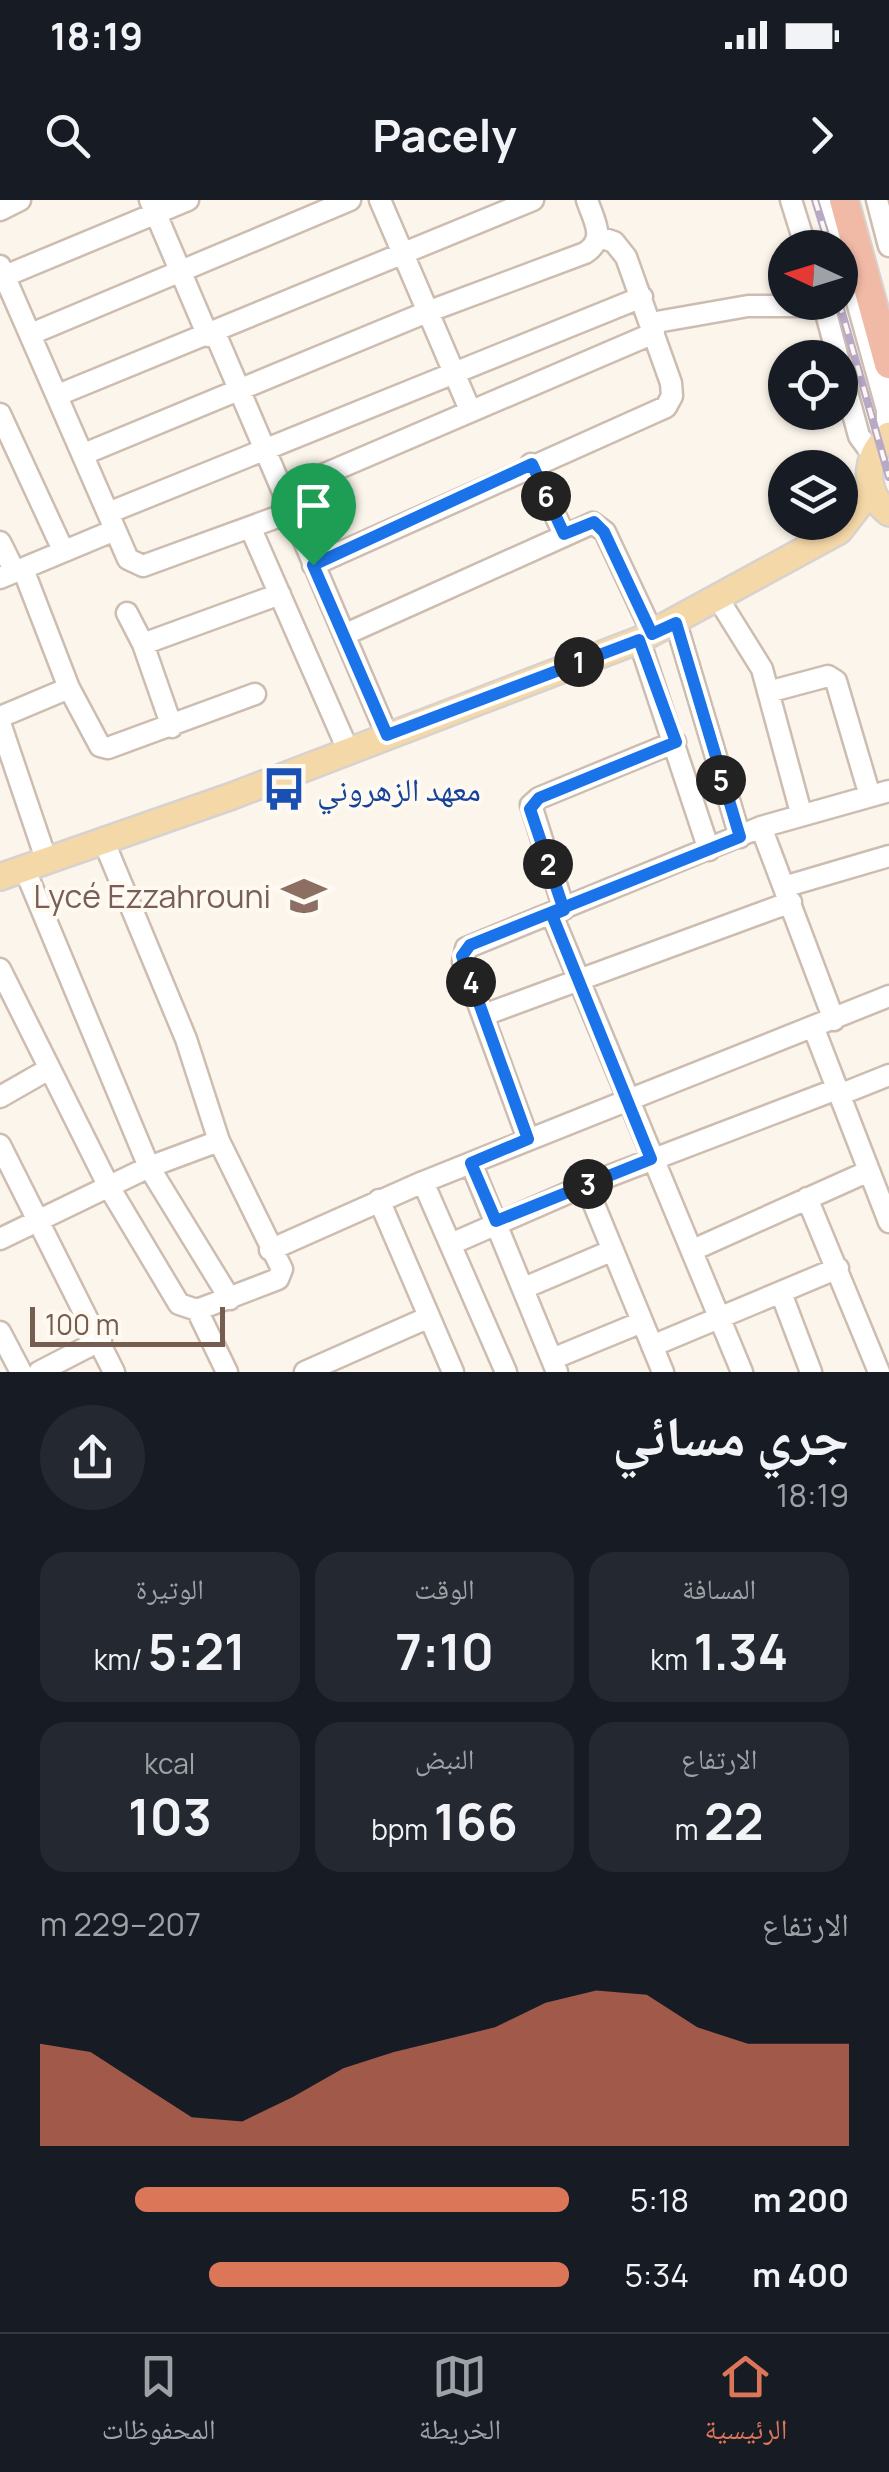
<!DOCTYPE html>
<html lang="ar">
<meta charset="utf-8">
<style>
body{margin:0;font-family:Manrope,"Noto Naskh Arabic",sans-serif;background:#242831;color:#f1f3f6;direction:rtl;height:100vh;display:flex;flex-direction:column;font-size:38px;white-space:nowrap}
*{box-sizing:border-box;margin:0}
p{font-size:32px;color:#9ea1a6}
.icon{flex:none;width:55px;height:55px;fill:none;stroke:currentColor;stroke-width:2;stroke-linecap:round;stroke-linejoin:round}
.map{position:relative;height:1172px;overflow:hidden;direction:ltr}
.drawer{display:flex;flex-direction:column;background:#171b24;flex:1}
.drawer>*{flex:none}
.needle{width:65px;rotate:274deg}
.controls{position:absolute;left:768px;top:30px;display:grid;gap:20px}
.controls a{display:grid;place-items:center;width:90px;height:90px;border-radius:50%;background:#171b24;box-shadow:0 2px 8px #0004;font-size:50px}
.scale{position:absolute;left:30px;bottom:25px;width:195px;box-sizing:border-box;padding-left:10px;border:5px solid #755d4f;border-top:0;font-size:28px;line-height:35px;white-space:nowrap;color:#755d4f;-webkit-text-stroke:8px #fef9f1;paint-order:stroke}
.pin{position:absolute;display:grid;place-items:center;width:85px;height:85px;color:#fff;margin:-102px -42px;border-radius:50% 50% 50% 0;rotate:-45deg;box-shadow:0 0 10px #0007}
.pin .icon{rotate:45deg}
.km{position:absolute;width:50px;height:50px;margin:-25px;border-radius:50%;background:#222;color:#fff;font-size:28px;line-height:50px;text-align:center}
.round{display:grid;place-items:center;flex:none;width:105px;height:105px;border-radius:52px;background:#242831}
.summary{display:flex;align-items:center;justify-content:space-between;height:170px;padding:0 40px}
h1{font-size:55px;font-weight:700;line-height:75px}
.figures{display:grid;grid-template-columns:repeat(3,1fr);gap:15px;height:170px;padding:10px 40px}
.figures div{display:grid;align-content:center;border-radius:25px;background:#242831;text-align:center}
.figures b{font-size:50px;font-weight:700}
.figures small{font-size:28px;font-weight:400}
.figures p{font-size:28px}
.chart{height:280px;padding:20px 40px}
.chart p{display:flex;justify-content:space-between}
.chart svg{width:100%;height:180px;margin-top:10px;fill:#dc7659;opacity:.7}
ul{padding:0 40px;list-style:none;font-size:32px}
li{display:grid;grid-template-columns:160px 120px 1fr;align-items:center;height:75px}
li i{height:25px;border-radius:12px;background:#dc7659}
.status{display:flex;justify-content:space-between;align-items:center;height:70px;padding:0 50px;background:#171b24;direction:ltr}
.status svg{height:28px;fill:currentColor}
header{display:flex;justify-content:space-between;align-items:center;height:130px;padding:0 40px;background:#171b24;font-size:45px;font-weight:700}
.tabs{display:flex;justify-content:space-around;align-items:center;height:140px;border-top:2px solid #363941;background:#171b24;font-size:28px;color:#9ea1a6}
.tabs a{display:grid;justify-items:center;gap:5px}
.tabs .current{color:#dc7659}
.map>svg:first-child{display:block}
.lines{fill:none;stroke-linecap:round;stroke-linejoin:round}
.minor-casing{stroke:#cdbdb1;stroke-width:25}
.major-casing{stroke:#d8d2ce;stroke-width:30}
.highway-casing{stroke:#d8d2ce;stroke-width:32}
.minor{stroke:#fff;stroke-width:20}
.major{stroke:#f5d8a8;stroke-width:25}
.highway{stroke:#f1baa6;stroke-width:28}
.rail-casing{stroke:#b8a9c6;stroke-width:8}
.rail{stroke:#fef9f1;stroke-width:4;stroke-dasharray:11;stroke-linecap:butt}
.route-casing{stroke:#fff;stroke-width:20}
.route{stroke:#1a73e8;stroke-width:12}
.labels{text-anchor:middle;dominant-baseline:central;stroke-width:8;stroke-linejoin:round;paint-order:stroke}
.transit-label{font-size:32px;fill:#164399;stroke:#fef9f1;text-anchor:start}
.education-label{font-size:32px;fill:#785e54;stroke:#fef9f1;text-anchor:end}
</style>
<div class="status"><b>18:19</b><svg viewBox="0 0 49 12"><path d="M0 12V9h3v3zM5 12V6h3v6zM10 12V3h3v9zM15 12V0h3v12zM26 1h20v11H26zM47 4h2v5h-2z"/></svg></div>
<header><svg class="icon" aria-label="forward" viewBox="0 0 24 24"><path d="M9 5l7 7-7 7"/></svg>Pacely<svg class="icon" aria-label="search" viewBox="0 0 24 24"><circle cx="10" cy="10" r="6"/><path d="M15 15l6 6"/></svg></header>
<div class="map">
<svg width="889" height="1172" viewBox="0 0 889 1172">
<rect width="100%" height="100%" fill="#fbf5eb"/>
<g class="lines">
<!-- minor casing -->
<g class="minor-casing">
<path id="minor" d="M150 0 208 136
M380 0 470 210
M791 0 806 48
M829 0 887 210V236
M877 0 889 46
M0 10 20 0
M0 66 128 359 143 366 291 312
M5 76 188 0
M823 102 838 158
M651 123 748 106H824
M215 133 387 535
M31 134 350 0
M840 166 859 236 873 255
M58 195 533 0
M0 214 63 350
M84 254 427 112 585 53C607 39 594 21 587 0
M531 264 564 334
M283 292 654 133
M108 313 642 97
M251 329 348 550
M0 342 15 372
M313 365 666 207 672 196 671 183 626 57 614 42 599 37
M23 369 69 488 100 546 108 548 255 494
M0 378 115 330
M719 400 762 469 801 613
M127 413 143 444 172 527
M676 423 740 637
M346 434 593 323 605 332 653 434
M639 440 709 650
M143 444 280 394
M768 492 828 476 836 481 870 596
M0 517 69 488
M0 523 47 662
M761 627 834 820
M25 670 149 967 230 1099
M787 686 889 656
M564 709 531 605 539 598 675 542
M552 715 742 1172
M0 769 109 987 179 1104 197 1110 278 1079 282 1069 219 941 186 839 104 642
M484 815 791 702
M814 829 889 1022
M839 895 889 875
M0 897 49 869
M528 939 463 762 466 748 761 627 889 591
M0 945 114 1172
M471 963 557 1172
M423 982 506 1172
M586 985 663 1172
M807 998 879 1172
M379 1000 453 1172
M0 1039 149 967 219 941
M451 1044 586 985 837 889
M270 1050 423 982 889 796
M693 1050 869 971
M524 1088 611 1051
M781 1093 811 1172
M197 1110 227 1172
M0 1132 21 1172
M652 1146 838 1068
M552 1159 642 1122
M39 1172 101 1140
M305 1172 427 1118"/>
</g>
<!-- major casing -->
<g class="major-casing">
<path id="major" d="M889 235C864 257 862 292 889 313
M0 677 232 596 639 440 839 331 871 290"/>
</g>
<!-- highway casing -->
<g class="highway-casing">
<path id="highway" d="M844 0 889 164"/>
</g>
<!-- minor -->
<use href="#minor" class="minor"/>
<!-- major -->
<use href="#major" class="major"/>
<!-- highway -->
<use href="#highway" class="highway"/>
<!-- rail casing -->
<g class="rail-casing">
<path id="rail" d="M815 0 830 48
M839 102 889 277"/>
</g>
<!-- rail -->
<use href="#rail" class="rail"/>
</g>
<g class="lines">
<!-- route casing -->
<g class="route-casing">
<path id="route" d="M313 365 387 535 639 440 676 542 539 598 530 609 564 710 552 715 651 959 496 1021 471 963 528 939 462 756 470 745 740 637 676 423 652 434 604 332 594 322 564 334 532 264 313 365"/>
</g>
<!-- route -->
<use href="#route" class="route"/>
</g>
<!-- icons -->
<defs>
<g id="bus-bare" transform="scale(3.45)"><path d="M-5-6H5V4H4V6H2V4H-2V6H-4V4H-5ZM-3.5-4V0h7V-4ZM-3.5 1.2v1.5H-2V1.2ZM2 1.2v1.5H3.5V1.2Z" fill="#1a4fb4" stroke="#fef9f1" stroke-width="2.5" paint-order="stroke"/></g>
<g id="school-bare" transform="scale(3.45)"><path d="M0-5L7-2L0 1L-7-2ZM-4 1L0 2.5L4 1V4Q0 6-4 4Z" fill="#8d6e63" stroke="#fef9f1" stroke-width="2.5" paint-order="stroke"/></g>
</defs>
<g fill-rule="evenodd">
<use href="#bus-bare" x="284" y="589"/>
<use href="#school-bare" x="304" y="696"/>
</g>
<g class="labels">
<!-- transit labels -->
<g class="transit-label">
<text x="317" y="589">معهد الزهروني</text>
</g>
<!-- education labels -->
<g class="education-label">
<text x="271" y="696">Lycé Ezzahrouni</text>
</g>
</g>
</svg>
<div class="controls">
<a><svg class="needle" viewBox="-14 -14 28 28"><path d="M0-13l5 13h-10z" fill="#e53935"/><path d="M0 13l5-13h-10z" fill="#9ea1a6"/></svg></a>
<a><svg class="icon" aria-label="locate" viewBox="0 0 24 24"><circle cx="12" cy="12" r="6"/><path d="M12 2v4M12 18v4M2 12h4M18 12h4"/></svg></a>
<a><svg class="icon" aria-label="layers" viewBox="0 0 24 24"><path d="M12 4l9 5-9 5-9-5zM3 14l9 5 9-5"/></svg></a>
</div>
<div class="scale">100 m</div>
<div class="pin" style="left:313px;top:365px;background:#1e9e55"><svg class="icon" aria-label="arrive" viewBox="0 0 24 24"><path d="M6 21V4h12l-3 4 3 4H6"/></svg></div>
<b class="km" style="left:579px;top:462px">1</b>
<b class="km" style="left:548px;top:664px">2</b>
<b class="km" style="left:588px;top:984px">3</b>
<b class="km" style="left:471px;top:782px">4</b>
<b class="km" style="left:721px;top:580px">5</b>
<b class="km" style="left:546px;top:296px">6</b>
</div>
<section class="drawer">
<div class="summary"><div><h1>جري مسائي</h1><p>18:19</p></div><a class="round"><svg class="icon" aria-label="share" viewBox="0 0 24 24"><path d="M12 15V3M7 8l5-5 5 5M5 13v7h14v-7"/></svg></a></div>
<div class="figures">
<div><p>المسافة</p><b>1.34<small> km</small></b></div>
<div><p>الوقت</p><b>7:10</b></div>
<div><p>الوتيرة</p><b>5:21<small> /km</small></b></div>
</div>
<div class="figures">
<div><p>الارتفاع</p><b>22<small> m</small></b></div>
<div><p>النبض</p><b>166<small> bpm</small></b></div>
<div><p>kcal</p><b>103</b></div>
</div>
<div class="chart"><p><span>الارتفاع</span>207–229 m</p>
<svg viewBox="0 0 160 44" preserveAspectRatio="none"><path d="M0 44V19L10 21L20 29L30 37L40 38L50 32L60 25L70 21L80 18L90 15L100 9L110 6L120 7L130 15L140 19L150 19L160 19V44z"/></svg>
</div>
<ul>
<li><b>200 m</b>5:18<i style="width:82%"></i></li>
<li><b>400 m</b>5:34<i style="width:68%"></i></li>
</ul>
</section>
<nav class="tabs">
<a class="current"><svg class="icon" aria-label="home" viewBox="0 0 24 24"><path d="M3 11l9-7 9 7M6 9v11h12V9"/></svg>الرئيسية</a>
<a><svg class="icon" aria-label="map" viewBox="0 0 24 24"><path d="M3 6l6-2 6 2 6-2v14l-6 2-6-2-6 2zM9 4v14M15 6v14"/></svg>الخريطة</a>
<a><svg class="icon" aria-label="saved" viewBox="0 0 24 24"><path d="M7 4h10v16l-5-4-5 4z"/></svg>المحفوظات</a>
</nav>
